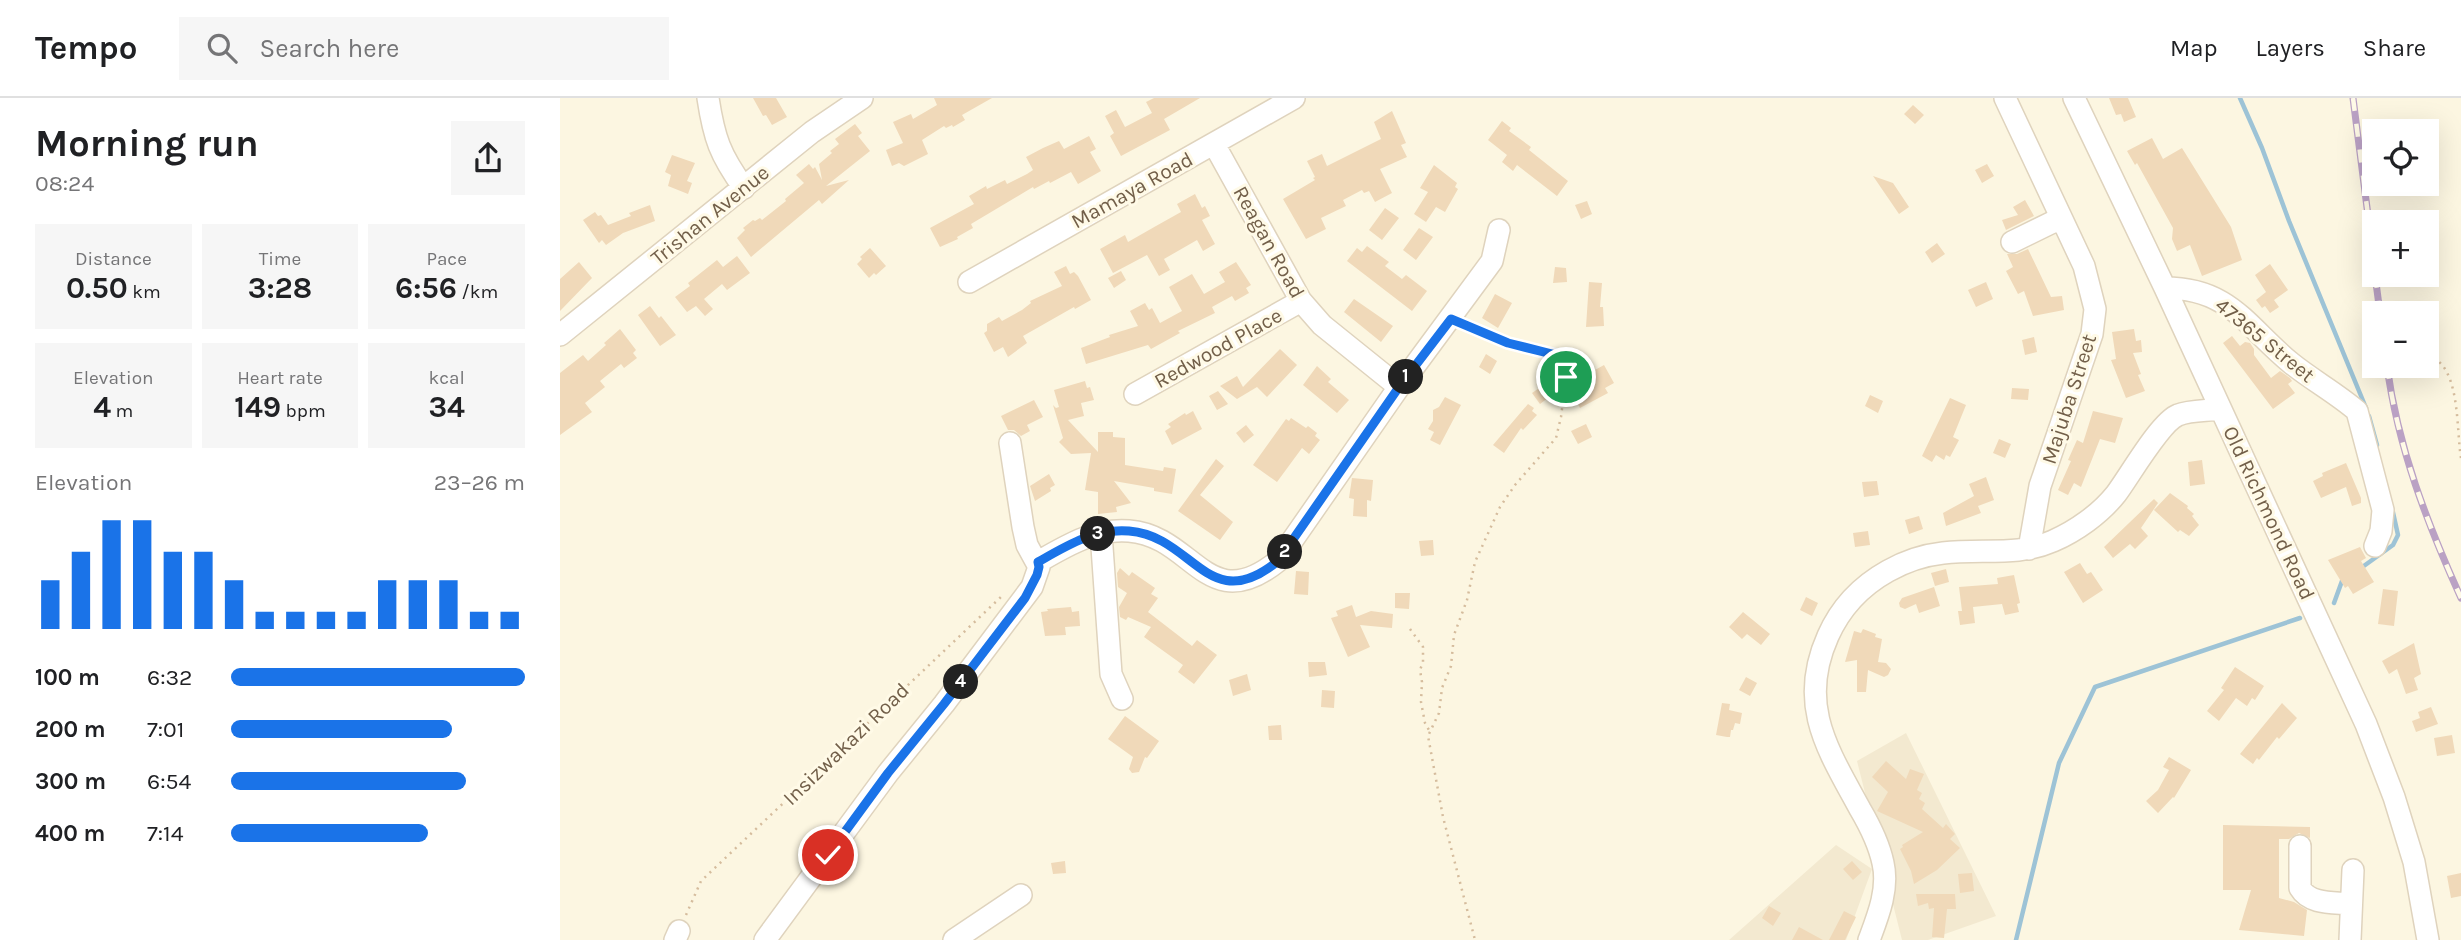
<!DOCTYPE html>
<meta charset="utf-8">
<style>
body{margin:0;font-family:Karla,sans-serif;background:#f6f6f6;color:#202124;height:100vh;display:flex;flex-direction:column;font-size:26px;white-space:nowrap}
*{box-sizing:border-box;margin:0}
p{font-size:23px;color:#757577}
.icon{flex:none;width:38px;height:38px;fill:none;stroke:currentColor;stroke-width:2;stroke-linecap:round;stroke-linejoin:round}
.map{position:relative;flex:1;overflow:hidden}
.side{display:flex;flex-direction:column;background:#fff;width:560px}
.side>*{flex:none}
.tools{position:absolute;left:1802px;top:21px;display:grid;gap:14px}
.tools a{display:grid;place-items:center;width:77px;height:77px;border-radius:0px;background:#fff;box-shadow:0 7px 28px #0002;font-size:35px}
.pin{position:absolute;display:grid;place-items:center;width:60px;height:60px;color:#fff;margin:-30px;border:4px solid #fff;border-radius:50%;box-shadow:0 2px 7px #0007}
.km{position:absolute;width:35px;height:35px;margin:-18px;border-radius:50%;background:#222;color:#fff;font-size:19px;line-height:35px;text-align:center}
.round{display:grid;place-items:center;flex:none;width:74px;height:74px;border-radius:0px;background:#f6f6f6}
.head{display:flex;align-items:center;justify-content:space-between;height:119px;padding:0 35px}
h1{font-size:38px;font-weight:700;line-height:52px}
.figures{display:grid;grid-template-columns:repeat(3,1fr);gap:10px;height:119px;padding:7px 35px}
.figures div{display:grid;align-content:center;border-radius:0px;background:#f6f6f6;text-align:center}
.figures b{font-size:30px;font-weight:700}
.figures small{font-size:19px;font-weight:400}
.figures p{font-size:19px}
.chart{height:196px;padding:14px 35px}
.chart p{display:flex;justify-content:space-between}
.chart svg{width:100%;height:126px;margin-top:7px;stroke:#1a73e8;stroke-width:6}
ul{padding:0 35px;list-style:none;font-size:23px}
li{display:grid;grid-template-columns:112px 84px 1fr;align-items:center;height:52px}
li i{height:18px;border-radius:9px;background:#1a73e8}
header{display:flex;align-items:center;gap:42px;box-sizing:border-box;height:98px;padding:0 35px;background:#fff;border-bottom:2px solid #e0e0e0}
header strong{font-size:33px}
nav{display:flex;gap:38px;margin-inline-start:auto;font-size:24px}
.search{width:490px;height:63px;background:#f6f6f6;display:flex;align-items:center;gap:18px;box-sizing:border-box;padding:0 24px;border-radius:0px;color:#757577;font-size:26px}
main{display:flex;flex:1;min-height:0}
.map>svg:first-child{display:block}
.residential{fill:#f3e9d0}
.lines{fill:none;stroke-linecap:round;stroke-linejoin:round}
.stream{stroke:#9dc3d6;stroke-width:4.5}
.building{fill:#f0d9b9}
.minor-casing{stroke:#dfd3bd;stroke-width:24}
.path{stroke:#d5bc9d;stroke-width:2.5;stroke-dasharray:2 5;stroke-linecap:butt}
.minor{stroke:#fff;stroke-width:21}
.rail-casing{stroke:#baa1c4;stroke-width:7}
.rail{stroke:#fffae7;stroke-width:4.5;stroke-dasharray:13;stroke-linecap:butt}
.route-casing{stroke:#fff;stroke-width:14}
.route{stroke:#1a73e8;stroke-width:9}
.labels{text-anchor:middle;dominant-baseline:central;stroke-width:6;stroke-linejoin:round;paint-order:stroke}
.street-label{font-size:21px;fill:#725f49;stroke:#fffae7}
</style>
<header>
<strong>Tempo</strong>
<div class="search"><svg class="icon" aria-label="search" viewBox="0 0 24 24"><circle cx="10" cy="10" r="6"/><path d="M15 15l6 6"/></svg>Search here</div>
<nav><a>Map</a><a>Layers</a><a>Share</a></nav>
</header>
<main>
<section class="side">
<div class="head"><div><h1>Morning run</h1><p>08:24</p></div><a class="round"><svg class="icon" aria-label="share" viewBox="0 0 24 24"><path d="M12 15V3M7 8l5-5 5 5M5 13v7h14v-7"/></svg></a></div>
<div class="figures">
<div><p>Distance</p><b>0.50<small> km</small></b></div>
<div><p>Time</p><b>3:28</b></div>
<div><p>Pace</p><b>6:56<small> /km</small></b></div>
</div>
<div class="figures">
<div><p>Elevation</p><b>4<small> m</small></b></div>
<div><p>Heart rate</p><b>149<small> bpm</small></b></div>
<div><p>kcal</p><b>34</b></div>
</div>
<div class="chart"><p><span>Elevation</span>23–26 m</p>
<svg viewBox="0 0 160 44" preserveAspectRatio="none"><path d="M5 44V27M15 44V17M25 44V6M35 44V6M45 44V17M55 44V17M65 44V27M75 44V38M85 44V38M95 44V38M105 44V38M115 44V27M125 44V27M135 44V27M145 44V38M155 44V38"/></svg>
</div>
<ul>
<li><b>100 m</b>6:32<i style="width:100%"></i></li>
<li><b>200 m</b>7:01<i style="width:75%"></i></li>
<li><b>300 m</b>6:54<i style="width:80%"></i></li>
<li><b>400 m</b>7:14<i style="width:67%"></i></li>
</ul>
</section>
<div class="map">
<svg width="1901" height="842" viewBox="0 0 1901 842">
<rect width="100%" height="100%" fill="#fcf6e1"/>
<!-- residential -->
<path class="residential" d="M1346 635 1436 818 1368 842H1342L1297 663Z
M1276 747 1312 771 1286 842H1169Z"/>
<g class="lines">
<!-- stream -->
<path class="stream" d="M1680 0 1702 50 1729 123 1806 310
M1809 318 1817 347
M1801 470 1833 447 1838 437 1832 410
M1774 505 1782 483 1785 481
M1456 842 1499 665 1535 589 1740 520"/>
</g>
<!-- building -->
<path class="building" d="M193 0H216L227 19 212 27 206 17 203 18Z
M374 0H432L402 17 405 22 393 29 392 27 386 30 384 28 362 42 368 56 344 68 339 65 332 68 326 52 343 45 333 24 351 16 353 21 377 7Z
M594 0H640L604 21 610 32 561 58 550 38 554 35 545 18 556 12 565 29 592 15 586 4Z
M1549 0H1568L1576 19 1564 24 1561 16 1556 17Z
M1353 7 1364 17 1355 26 1344 16Z
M832 13 846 45 841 47 847 59 820 71 832 95 815 104 809 93 804 95 802 92 783 102 786 108 761 120 766 131 746 141 723 101 755 82 753 80 755 79 747 63 762 56 767 68 821 41 814 24Z
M942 23 951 30 949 33 971 49 969 52 1008 83 997 98 957 67 953 73 942 64 947 57 928 42Z
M295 26 302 35 298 38 310 53 266 88 289 82 262 106 259 102 191 159 177 140 185 132 183 130 193 122 195 123 200 120 202 122 226 103 225 101 244 85 236 77 249 66 253 71 255 69 262 82 259 66 272 55 270 53 279 46 275 41Z
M529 38 536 51 530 54 541 73 518 86 511 74 490 85 489 83 474 91 473 89 411 126 413 130 397 139 398 141 380 149 370 130 414 106 409 98 426 88 427 91 445 82 447 86 467 76 473 72 466 59 483 50 499 43 504 51Z
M1592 40 1603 61 1622 50 1671 129 1682 162 1642 178 1630 147 1617 153 1612 141 1613 130 1577 65 1575 67 1567 53Z
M112 57 135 65 127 83 132 85 128 96 108 88 111 77 105 74Z
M1427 66 1434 78 1422 85 1415 72Z
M874 67 897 85 895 89 898 91 885 114 876 109 866 124 854 116 868 94 860 90Z
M1313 78 1333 85 1349 109 1339 116Z
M635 96 642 110 645 108 650 118 642 122 655 146 643 153 637 142 604 161 610 172 599 178 587 157 553 175 540 151 565 137 568 144 596 128 621 114 617 106Z
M1465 102 1474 118 1446 132 1442 122 1458 117 1453 109Z
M1027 103 1032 116 1021 121 1015 107Z
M90 107 95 123 63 135 46 147 42 142 39 145 23 122 35 114 38 118 41 117 48 127 71 118 69 115Z
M825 110 839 120 822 142 809 132Z
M859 130 873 139 856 162 843 152Z
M1377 145 1385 156 1372 165 1365 154Z
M807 148 829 164 825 168 842 181 846 177 867 193 852 213 787 163 797 150 802 154Z
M310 150 326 168 316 177 314 175 309 180 297 166 302 161 300 159Z
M1468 151 1491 199 1502 198 1504 212 1473 218 1464 193 1458 196 1446 173 1453 169 1447 156H1457Z
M177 158 190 175 167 192 162 186 144 201 153 211 145 218 136 208 127 214 115 199 130 188 128 185 157 162 163 169Z
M19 164 32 180 0 213V181Z
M676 164 691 187 686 190 689 195 675 203 672 198 652 209 655 215 618 233 620 235 591 251 588 247 526 266 521 250 550 239 549 237 578 228 570 213 585 205 589 212 592 210 600 225 622 213 609 189 632 176 644 196 665 184 659 174Z
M1710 166 1728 192 1714 202 1719 209 1710 215 1705 208 1702 210 1696 202 1706 194 1695 177Z
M506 168 510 176 514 174 518 178 531 202 515 211 514 209 463 238 467 245 448 259 443 249 434 254 424 235 427 233V226L439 219 442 223 462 212 471 205 470 203 502 188 494 174Z
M995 169 1006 170 1007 184 993 185Z
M561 173 566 182 554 190 548 180Z
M1029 184 1042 185 1040 209H1043L1044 228 1026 229Z
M1426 184 1433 201 1416 209 1408 192Z
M935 196 952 205 938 230 922 220Z
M794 201 833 228 821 244 784 214Z
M90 208 99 220 101 218 116 237 100 248 78 217Z
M60 231 76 252 73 255 77 260 64 270 61 266 40 283 45 289 25 305 32 314 0 337V275L23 257 28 263 46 247 44 245Z
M1574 231 1576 243 1581 242 1582 254 1573 255 1581 276 1578 277 1585 293 1566 300 1551 262 1556 261 1552 234Z
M1672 238 1680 248 1685 244 1690 245 1694 251V257L1711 280 1720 273 1730 280 1732 283 1728 286 1735 295 1713 311 1663 245Z
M1474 239 1477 254 1465 257 1462 242Z
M720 251 737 267 707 299 697 289 677 301 660 288 677 278 683 289Z
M926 256 937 263 930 276 919 269Z
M1044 267 1054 285 1045 290 1048 295 1020 310 1009 289 1018 284 1017 282Z
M757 268 771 281 768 284 789 302 777 315 743 287Z
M525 283 527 290 530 289 534 302 521 305 524 318 508 322 538 354V334H553V339L565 340V367L603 373 604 369 616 371 612 396 594 393V390L554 383 571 405 556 409 557 414 538 416V394L525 392 531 355 511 356 499 344 503 340 493 307 496 310 499 309 494 292Z
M985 286 993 296 980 306 972 295Z
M1452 290 1469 291 1468 302 1451 301Z
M658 293 668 306 657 312 649 298Z
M1310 297 1323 303 1318 315 1305 308Z
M885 299 901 307 880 347 870 342 874 334 868 331 873 323V312L879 309Z
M1390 300 1406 307 1393 339 1399 342 1390 359 1386 357 1384 362 1376 357 1372 364 1362 358Z
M474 302 483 319 467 327 470 333 461 338 454 332H448L441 318Z
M968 306 974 310 972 313 977 317 963 332 961 330 944 355 933 347Z
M633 313 642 331 612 347 605 333 611 329 608 326 625 315 626 317Z
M1533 313 1563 320 1555 345 1540 341 1521 389 1514 385 1508 397 1498 392 1511 363 1508 362 1517 342 1523 345Z
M731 320 746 330 748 328 757 335 755 338 760 342 749 356 742 350 717 384 693 367 726 321 729 323Z
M1026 326 1032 339 1018 346 1011 333Z
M686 327 694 337 684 345 676 335Z
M1439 341 1451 346 1445 360 1433 355Z
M656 361 664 368 640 397 673 424 660 442 618 413Z
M1642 362 1645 386 1630 388 1628 364Z
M1786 365 1801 400V405L1792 408 1786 389 1761 400 1753 383 1763 378 1762 375Z
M489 376 495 387 490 390 491 393 475 403 470 388Z
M1426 379 1434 402 1418 408 1421 415 1386 428 1383 415 1414 398 1409 386Z
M792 380 813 382 811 403 807 402V419L793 418 794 401 789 400Z
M1317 383 1319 397 1304 399 1302 384Z
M1610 395 1628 408 1627 410 1634 416 1632 418 1639 427 1629 438 1620 432 1618 434 1594 412Z
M1594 401 1598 405 1581 430 1588 438 1575 451 1570 446 1553 460 1544 449Z
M1359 418 1363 431 1349 436 1345 422Z
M1308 433 1310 447 1295 449 1293 435Z
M873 442 874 457 861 458 859 443Z
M1800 449 1806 460 1801 463 1814 484 1793 496 1788 488 1785 490 1768 462Z
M1520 465 1527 476 1531 474 1543 492 1523 505 1504 474Z
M560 470 569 478 572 474 595 490 591 496 598 500 588 514 632 548 637 542 657 557 634 586 618 574 623 567 584 539 591 529 568 519 566 522 560 519 559 509 567 495 558 489 557 475Z
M1386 471 1389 484 1375 488 1371 475Z
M736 473 749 474 748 497 734 496Z
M1454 477 1460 505 1457 506 1459 514 1445 517 1442 506 1413 509 1415 525 1400 527 1398 513H1402L1399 489 1438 486 1437 480Z
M1374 489 1380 508 1359 515 1356 506 1345 511 1340 509 1339 505 1342 500Z
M1823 491 1838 493 1834 528 1818 526Z
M835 495H850L849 511 835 510Z
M1246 499 1258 505 1252 518 1240 512Z
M792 507 796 519 811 513 833 516 832 530 800 527 810 549 788 559 771 520 778 518 776 513Z
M511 509 512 514 519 513 520 528 505 529 506 537 485 538 481 514 488 513 487 511Z
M1183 514 1210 536 1201 547 1187 536 1182 541 1169 529Z
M1303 531 1316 536 1315 539 1322 541 1318 564 1326 565 1331 571 1328 577 1324 579 1308 572 1306 594H1297V562L1285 564 1294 533 1301 535Z
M1854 545 1861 576 1854 580 1858 592 1846 596 1837 571 1829 576 1822 563Z
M748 564H765L767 577 749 579Z
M1675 569 1704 588 1695 602 1692 600 1687 608 1676 600 1659 623 1647 613 1664 592 1661 590Z
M687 576 691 592 673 598 669 582Z
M1186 579 1197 585 1190 598 1179 592Z
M762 592 775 593 774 610 761 609Z
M1162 605 1170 606 1169 612 1182 615 1180 626 1175 625 1173 632H1171L1170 639H1167L1156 637Z
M1722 605 1737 620 1719 641 1717 639 1699 662 1697 660 1693 666 1680 656Z
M1871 609 1878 626 1856 634 1852 623 1860 620 1858 614Z
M565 618 599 643 587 660 585 659 579 674 572 675 569 671 573 659 548 641Z
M721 627 722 642H709L708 628Z
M1892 637 1895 655 1877 658 1874 640Z
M1609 659 1631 672 1614 700 1613 699 1598 715 1586 703 1598 692 1609 672 1603 669Z
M1326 663 1346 681 1350 671 1364 676 1357 692 1362 695 1359 701 1365 705 1362 711 1383 730 1386 726 1395 736 1390 741 1400 750 1377 772 1354 786 1351 773 1340 751 1343 749 1342 747 1363 734 1317 713 1328 694 1312 679Z
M1663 727 1750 729V740L1739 735 1729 741H1719V800L1734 804 1747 812 1744 838 1679 832 1691 792H1663Z
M505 763 506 775 493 776 491 765Z
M1292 763 1302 774 1293 782 1283 771Z
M1412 775 1414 793 1400 795 1398 776Z
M1901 775V798L1891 800 1887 778Z
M1356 796H1395L1396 811H1387L1384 840 1372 839 1374 810 1369 811 1368 805 1358 808Z
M1209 808 1221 815 1213 828 1202 820Z
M1284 813 1296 819 1285 842H1269Z
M1239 829 1263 842H1232Z"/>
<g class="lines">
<!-- minor casing -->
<g class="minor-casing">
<path id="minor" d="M148 0C154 40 160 57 184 90
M1445 0 1524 168 1535 211 1532 236 1480 388 1469 451
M1514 0 1605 190 1806 626 1834 699 1854 764 1868 842
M654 46 741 203 762 227 839 289
M1452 144 1501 120
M409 184 734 0
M1605 190C1670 190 1687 229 1731 265 1752 282 1776 295 1797 313L1823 412 1821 433 1815 448
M0 237 252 34 302 0
M575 296 741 203
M541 435 551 576 562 601
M478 464C506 448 535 430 569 433 634 438 647 520 718 463L839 289 932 163 939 132
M1740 748V790C1750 807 1774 804 1791 806
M115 842 119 833
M205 842 328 675 384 606 472 489 479 469 467 447 463 429 450 345
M394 842 461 797
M1309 842C1318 818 1329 791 1323 765 1319 746 1310 728 1300 711 1268 652 1237 607 1268 538 1280 511 1301 488 1328 473 1344 464 1365 457 1383 455 1421 450 1457 459 1493 443 1516 433 1540 416 1556 396 1569 379 1600 324 1618 317 1630 312 1647 313 1660 311
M1790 842 1793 772"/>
</g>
<!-- path -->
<path class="path" d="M905 228 948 245 1000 258 1005 265 1006 279 1001 319 996 340 955 387 940 409 915 464 907 502 894 537 891 568 882 590 879 615 868 638 883 719 915 842
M1867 258C1901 264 1896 332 1901 360
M850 531 863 549V564L860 572 862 584 861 604 865 625 870 634
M126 817 141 783 442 498"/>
<!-- minor -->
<use href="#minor" class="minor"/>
<!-- rail casing -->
<g class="rail-casing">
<path id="rail" d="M1793 0 1815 172
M1815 177 1820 215
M1827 268C1838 350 1867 425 1901 500"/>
</g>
<!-- rail -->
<use href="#rail" class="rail"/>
</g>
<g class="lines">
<!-- route casing -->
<g class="route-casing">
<path id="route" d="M268 757 328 675 384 606 465 500 477 477 479 469 478 464C506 448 535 430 569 433 634 438 648 520 718 463L839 289 891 221 948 245 1000 258 1004 265 1006 279"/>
</g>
<!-- route -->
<use href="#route" class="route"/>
</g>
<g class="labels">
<!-- street labels -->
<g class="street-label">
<text transform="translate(572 92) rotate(-29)">Mamaya Road</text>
<text transform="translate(150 117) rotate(-39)">Trishan Avenue</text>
<text transform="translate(709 144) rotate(61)">Reagan Road</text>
<text transform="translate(1705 242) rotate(39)">47365 Street</text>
<text transform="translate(658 250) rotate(-29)">Redwood Place</text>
<text transform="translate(1509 301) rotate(-72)">Majuba Street</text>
<text transform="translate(1709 415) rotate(65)">Old Richmond Road</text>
<text transform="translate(286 646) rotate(-44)">Insizwakazi Road</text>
</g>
</g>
</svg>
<div class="tools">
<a><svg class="icon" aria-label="locate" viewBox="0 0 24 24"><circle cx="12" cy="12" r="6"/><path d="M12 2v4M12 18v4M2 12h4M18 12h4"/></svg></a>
<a>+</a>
<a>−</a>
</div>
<div class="pin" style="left:1006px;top:279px;background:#1e9e55"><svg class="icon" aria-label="arrive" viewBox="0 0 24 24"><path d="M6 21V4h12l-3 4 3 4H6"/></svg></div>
<div class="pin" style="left:268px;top:757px;background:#d93025"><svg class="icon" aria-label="check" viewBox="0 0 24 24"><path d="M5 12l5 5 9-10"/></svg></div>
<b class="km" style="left:846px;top:279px">1</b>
<b class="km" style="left:725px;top:454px">2</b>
<b class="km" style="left:538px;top:436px">3</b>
<b class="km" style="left:401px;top:584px">4</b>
</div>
</main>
